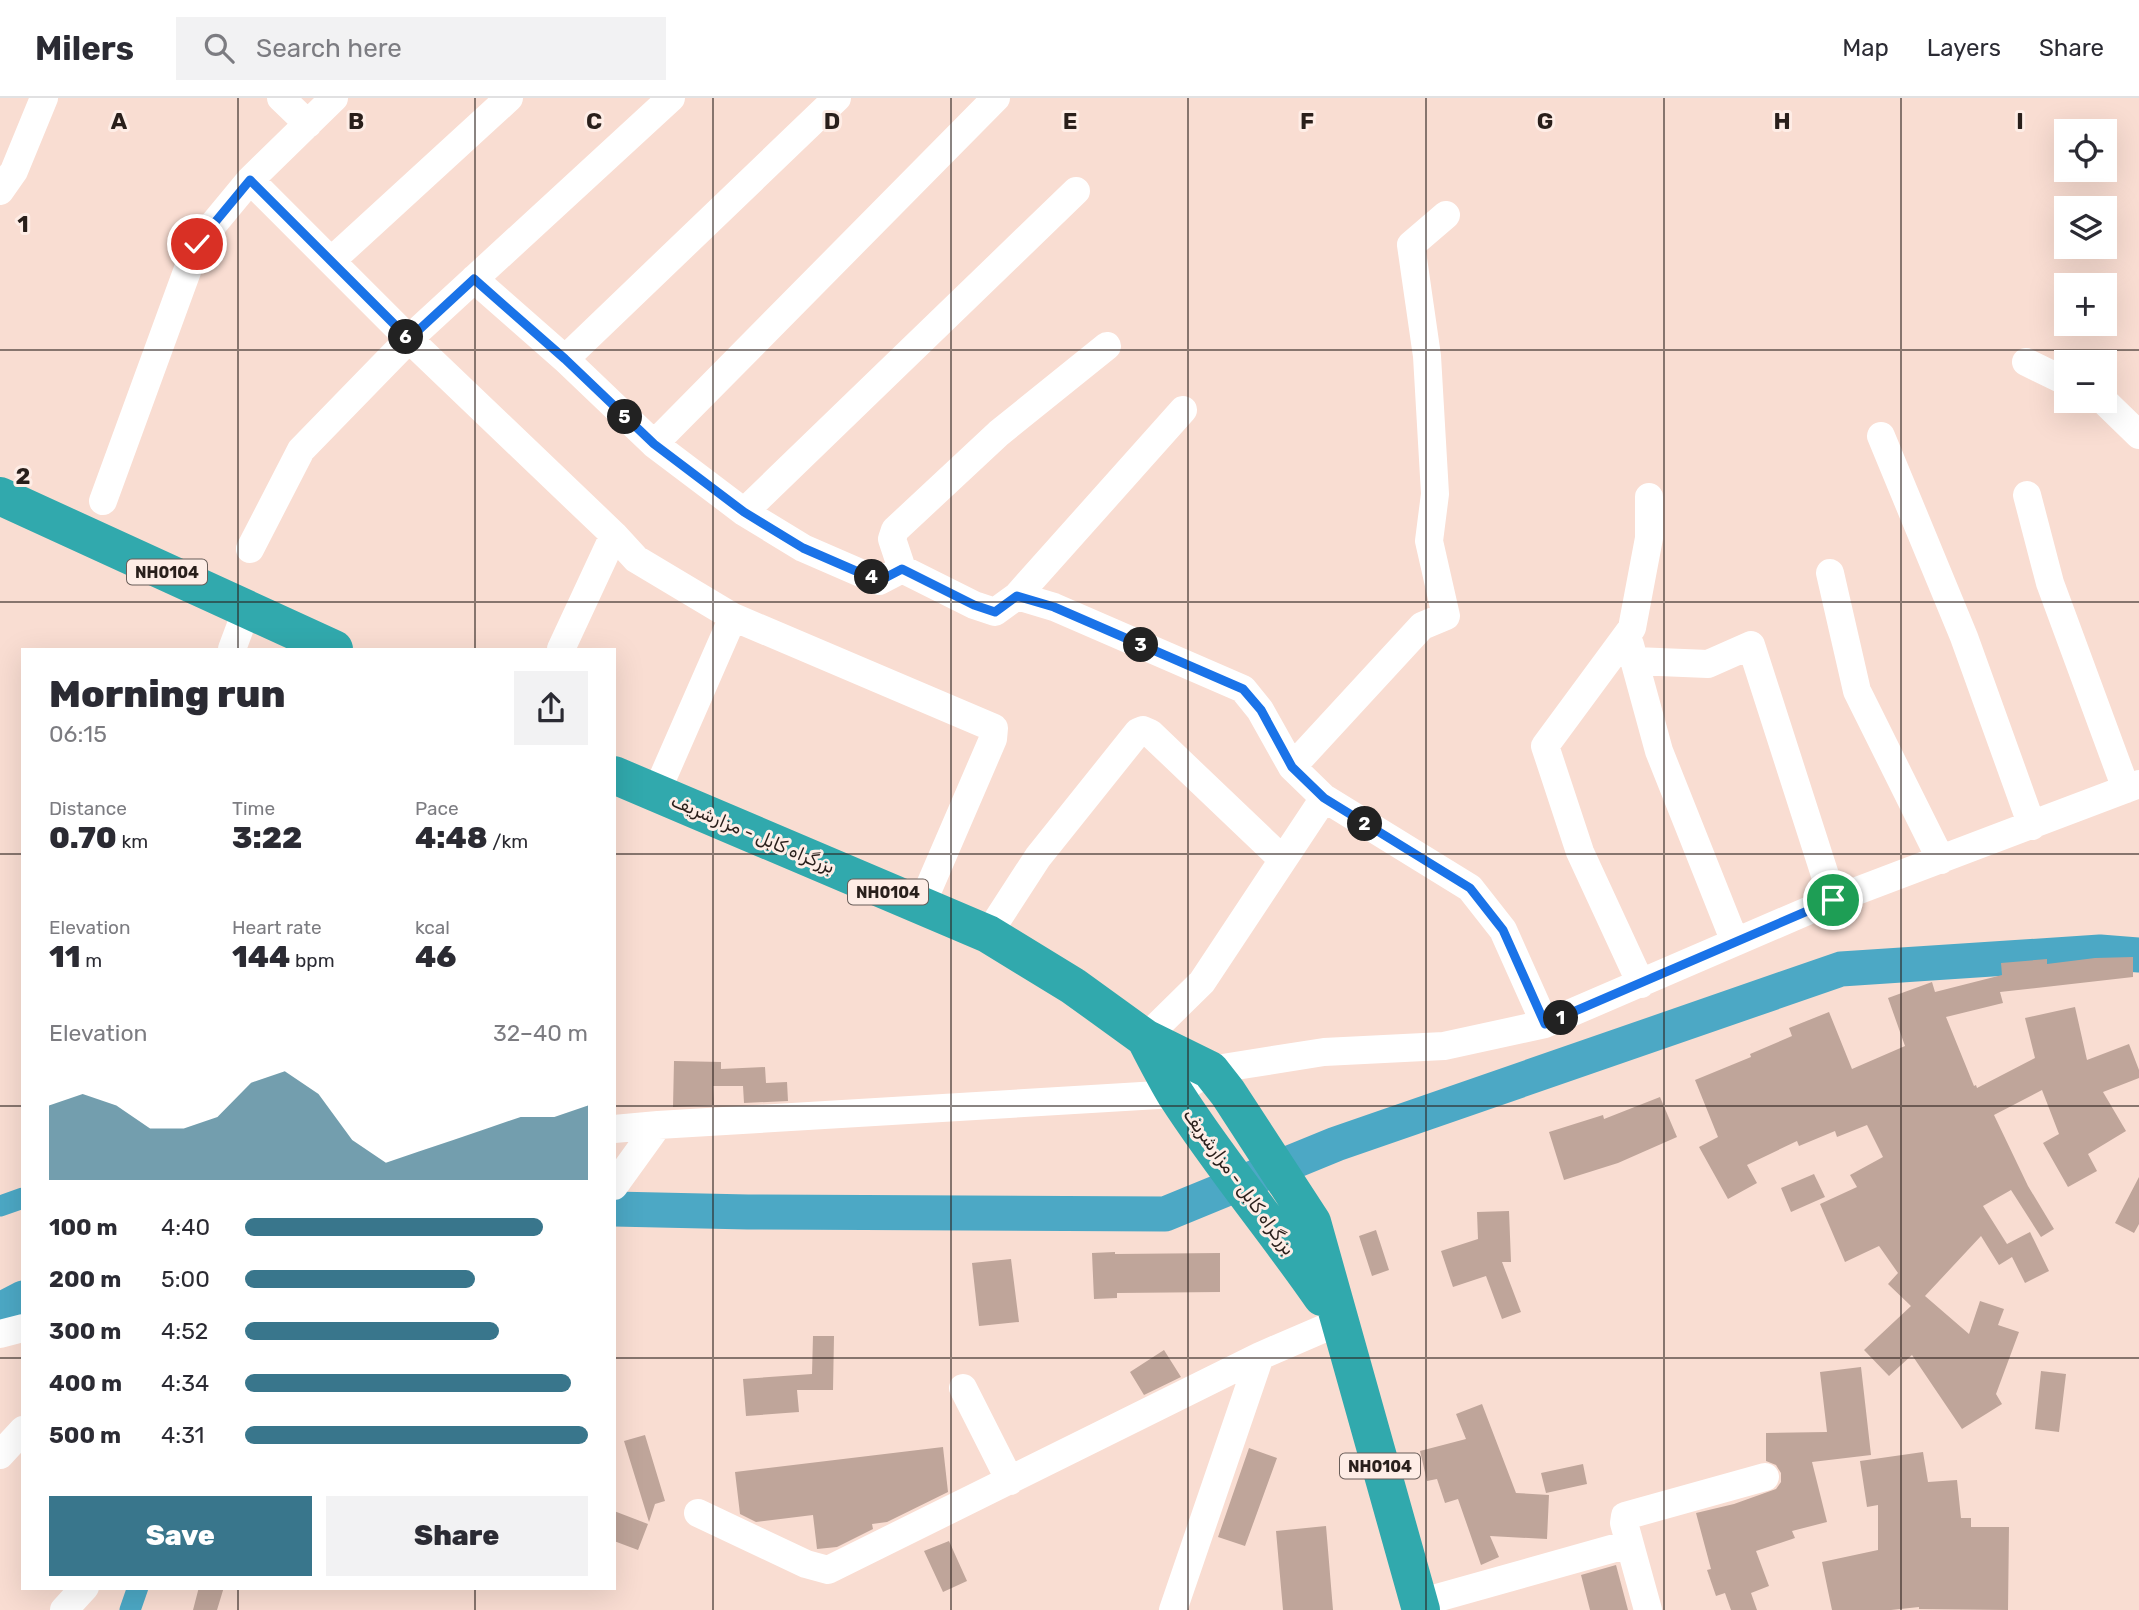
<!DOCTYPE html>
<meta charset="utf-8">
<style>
body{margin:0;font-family:Rubik,"Noto Sans Arabic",sans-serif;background:#f2f2f3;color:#2b2b33;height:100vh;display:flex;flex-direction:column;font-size:26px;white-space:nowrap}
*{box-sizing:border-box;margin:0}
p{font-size:23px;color:#7c7c81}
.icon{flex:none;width:38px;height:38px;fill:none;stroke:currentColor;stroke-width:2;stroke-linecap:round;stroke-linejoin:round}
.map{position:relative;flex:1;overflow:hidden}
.sheet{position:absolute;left:21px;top:550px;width:595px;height:942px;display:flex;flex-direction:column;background:#fff;border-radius:0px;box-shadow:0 7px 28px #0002}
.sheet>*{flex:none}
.tools{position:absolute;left:2054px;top:21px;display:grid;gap:14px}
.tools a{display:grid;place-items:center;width:63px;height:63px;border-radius:0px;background:#fff;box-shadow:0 7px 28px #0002;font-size:35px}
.pin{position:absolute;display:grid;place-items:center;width:60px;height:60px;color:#fff;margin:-30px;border:4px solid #fff;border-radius:50%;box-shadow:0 2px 7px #0007}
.km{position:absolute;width:35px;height:35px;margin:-18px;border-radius:50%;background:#222;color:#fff;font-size:19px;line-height:35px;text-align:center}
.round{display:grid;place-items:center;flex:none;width:74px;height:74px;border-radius:0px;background:#f2f2f3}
.overview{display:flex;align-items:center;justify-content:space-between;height:119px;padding:0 28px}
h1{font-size:38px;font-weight:800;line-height:52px}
.metrics{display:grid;grid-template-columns:repeat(3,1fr);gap:10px;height:119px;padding:7px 28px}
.metrics div{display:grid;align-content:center}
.metrics b{font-size:30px;font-weight:800}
.metrics small{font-size:19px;font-weight:400}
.metrics p{font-size:19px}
.chart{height:196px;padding:14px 28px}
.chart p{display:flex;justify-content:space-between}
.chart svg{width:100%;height:126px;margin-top:7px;fill:#39768c;opacity:.7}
.cta{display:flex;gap:14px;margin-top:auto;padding:14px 28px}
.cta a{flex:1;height:80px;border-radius:0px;background:#39768c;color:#fff;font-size:28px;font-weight:800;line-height:80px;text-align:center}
.cta a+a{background:#f2f2f3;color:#2b2b33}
ul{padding:0 28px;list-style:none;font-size:23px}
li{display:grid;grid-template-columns:112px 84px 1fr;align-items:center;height:52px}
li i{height:18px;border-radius:9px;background:#39768c}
header{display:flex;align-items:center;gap:42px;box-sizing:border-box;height:98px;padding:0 35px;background:#fff;border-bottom:2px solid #e1e1e2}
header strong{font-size:33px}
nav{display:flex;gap:38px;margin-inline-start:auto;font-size:24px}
.search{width:490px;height:63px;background:#f2f2f3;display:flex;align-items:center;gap:18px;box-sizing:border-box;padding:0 24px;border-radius:0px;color:#7c7c81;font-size:26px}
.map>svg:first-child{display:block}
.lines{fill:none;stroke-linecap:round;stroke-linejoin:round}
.canal{stroke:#4ca8c5;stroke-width:21}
.river{stroke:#4ca8c5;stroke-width:35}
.building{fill:#bfa59a}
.minor{stroke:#fff;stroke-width:28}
.highway{stroke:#31a9ad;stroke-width:38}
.route-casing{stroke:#fff;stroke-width:14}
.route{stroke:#1a73e8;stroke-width:9}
.grid{fill:none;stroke:#291f1b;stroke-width:2;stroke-opacity:0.55}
.labels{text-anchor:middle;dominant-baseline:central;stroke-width:6;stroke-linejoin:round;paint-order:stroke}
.shield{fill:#feede6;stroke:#695d58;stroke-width:2}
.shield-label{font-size:16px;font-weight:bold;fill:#291f1b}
.street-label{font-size:18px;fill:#291f1b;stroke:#feede6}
.grid-label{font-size:23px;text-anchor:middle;font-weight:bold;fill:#291f1b;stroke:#feede6;stroke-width:6;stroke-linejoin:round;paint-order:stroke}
</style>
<header>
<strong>Milers</strong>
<div class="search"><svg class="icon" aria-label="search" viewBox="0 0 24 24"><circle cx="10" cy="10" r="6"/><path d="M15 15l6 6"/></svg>Search here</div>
<nav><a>Map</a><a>Layers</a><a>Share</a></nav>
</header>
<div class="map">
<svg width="2139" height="1512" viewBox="0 0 2139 1512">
<rect width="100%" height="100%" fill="#f9ddd2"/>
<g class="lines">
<!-- canal -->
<path class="canal" d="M0 1108 23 1100
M130 1512 138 1489"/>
<!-- river -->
<path class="river" d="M614 1111 748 1114 1165 1116 1336 1046 1841 871 2100 854 2139 857
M0 1212 23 1200"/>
</g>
<!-- building -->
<path class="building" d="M2133 859V879L2000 894 2003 905 1946 919 1974 988 1976 987 1977 990 2035 960 2025 920 2075 909 2087 962 2129 946 2139 972V980L2103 994 2126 1033 2088 1056 2097 1073 2068 1089 2043 1045 2059 1036 2042 992 1994 1017 2028 1088 2054 1131 2041 1139 2011 1092 1983 1108 2007 1146 2030 1134 2049 1173 2025 1185 2012 1159 1999 1167 1981 1138 1925 1198 1969 1236 1980 1203 2004 1211 1998 1227 2019 1234 1996 1296 2002 1306 1962 1331 1912 1257 1889 1278 1864 1252 1911 1208 1888 1186 1898 1175 1879 1148 1845 1164 1820 1106 1857 1089 1850 1077 1883 1059 1867 1027 1837 1039 1835 1033 1799 1048 1797 1043 1747 1067 1757 1085 1728 1101 1699 1049 1718 1039 1695 982 1751 959 1750 956 1792 938 1789 930 1829 914 1852 971 1905 948 1888 900 1932 884 1935 894 2002 877 2001 865 2047 861V866L2095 860Z
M674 963 721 964V971L765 969 766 985 787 984 788 1003 744 1005 743 988H713L714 1007 673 1009Z
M1660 999 1677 1039 1618 1065 1564 1082 1549 1034 1603 1017 1604 1021Z
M1814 1076 1825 1099 1791 1114 1781 1090Z
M2139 1079V1126L2134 1135 2115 1125Z
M1509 1113 1511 1164H1502L1521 1214 1502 1221 1486 1178 1453 1189 1441 1153 1478 1141 1477 1114Z
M1376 1132 1389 1172 1372 1178 1359 1138Z
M1115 1154V1156L1220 1155V1194L1117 1195V1200L1094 1201 1092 1155Z
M1011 1161 1019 1224 979 1228 972 1165Z
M813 1238H834L833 1292H797L799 1314 746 1318 743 1281 812 1276Z
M1164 1252 1181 1279 1144 1297 1130 1274Z
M1861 1269 1871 1357 1812 1364 1827 1424 1792 1433 1795 1440 1756 1453 1769 1488 1751 1495 1757 1512H1731L1725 1495 1716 1498 1707 1472 1711 1471 1696 1415 1734 1406 1776 1391 1781 1384V1375L1776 1367 1766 1363V1335L1827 1334 1820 1274Z
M2041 1273 2066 1276 2059 1334 2035 1331Z
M1482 1306 1516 1395 1549 1397 1547 1441 1490 1438 1499 1459 1481 1467 1458 1401 1445 1405 1437 1381 1427 1383 1420 1353 1466 1341 1456 1316Z
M645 1337 665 1403 655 1406 649 1424 624 1343Z
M943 1349 948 1394 887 1424 872 1426 873 1431 837 1449 817 1451 813 1417 756 1424 740 1416 735 1374Z
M1249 1350 1277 1360 1245 1448 1218 1439Z
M1923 1354 1928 1384 1957 1382 1961 1420H1971V1429H2009L2008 1512 1919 1511V1509L1891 1512H1832L1822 1464 1878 1452V1407L1867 1409 1860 1363Z
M1583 1366 1587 1386 1546 1395 1541 1375Z
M614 1413 648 1426 638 1452 614 1443Z
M1326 1428 1333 1512H1283L1276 1433Z
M949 1443 967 1483 943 1494 924 1453Z
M1616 1467 1628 1512H1590L1581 1477Z
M199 1489H224L217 1512H193Z"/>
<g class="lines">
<!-- minor -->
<path class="minor" d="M281 0 308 26
M250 82 409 241 614 437 636 461 733 519 994 630 993 641 921 808
M0 93 14 73 44 0
M331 163 509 0
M474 181 565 261 654 346 744 414 803 450 879 483 902 471 974 507 995 514 1017 498 1054 509 1243 591 1260 612 1292 669 1324 700 1470 790 1503 832 1545 926
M565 261 837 0
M2026 264 2067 284
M2104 303 2139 337
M1881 338 1964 539 2032 728
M654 346 996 0
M2027 397 2050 485 2126 691
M103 403 197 146 250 82 334 0
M744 414 1076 93
M250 451 301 352 409 241 671 0
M902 471 892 441 895 432 999 335 1107 248
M1830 475 1857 593 1941 762
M1017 498 1183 312
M1630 547 1659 653 1735 844
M232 551 247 511
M561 551 614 437
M1635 563 1708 566 1751 547 1833 802
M1292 669 1422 528 1446 518 1429 443 1435 396 1427 258 1411 147 1446 117
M656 695 733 519
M988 836 1038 759 1138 634 1143 632 1150 635 1282 761
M1641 886 1580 754 1545 648 1632 530 1649 440V399
M1145 940 1202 884 1324 700
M614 1031 658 1027 1175 996 1210 972 1324 954 1444 948 1545 926 1833 802 2139 686
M614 1088 658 1027
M0 1236 23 1230
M963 1290 1010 1383
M0 1357 23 1332
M698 1415 806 1466 828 1472 1260 1258 1339 1224
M1419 1505 1629 1446
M64 1512 85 1489
M1173 1512 1260 1258
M1648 1512 1624 1425 1625 1418 1765 1379"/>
<!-- highway -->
<path class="highway" d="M0 398 334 551
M614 677 988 836 1073 888 1145 940 1210 972 1228 995 1312 1124 1421 1512
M1145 940C1155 959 1165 979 1176 997 1221 1067 1275 1131 1322 1199"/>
</g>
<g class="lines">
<!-- route casing -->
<g class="route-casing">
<path id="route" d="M197 146 250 82 409 241 474 181 565 261 654 346 744 414 803 450 879 483 902 471 974 507 995 514 1017 498 1054 509 1243 591 1261 612 1292 669 1324 700 1470 790 1503 832 1545 926 1833 802"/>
</g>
<!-- route -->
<use href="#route" class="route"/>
</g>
<!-- grid -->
<path class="grid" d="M238 0V551M475 0V551M713 0V1512M951 0V1512M1188 0V1512M1426 0V1512M1664 0V1512M1901 0V1512M0 252H2139M0 504H2139M0 756H23M614 756H2139M0 1008H23M614 1008H2139M0 1260H23M614 1260H2139M238 1489V1512M475 1489V1512"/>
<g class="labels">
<!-- shield labels -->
<g class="shield">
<rect x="127" y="461.5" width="80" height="25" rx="5"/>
<rect x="848" y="781.5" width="80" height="25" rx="5"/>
<rect x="1340" y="1355.5" width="80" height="25" rx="5"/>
</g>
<g class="shield-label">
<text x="167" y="474">NH0104</text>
<text x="888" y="794">NH0104</text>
<text x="1380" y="1368">NH0104</text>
</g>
<!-- street labels -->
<g class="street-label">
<text transform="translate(753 736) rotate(23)">بزرگراه کابل - مزارشریف</text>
<text transform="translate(1239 1084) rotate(54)">بزرگراه کابل - مزارشریف</text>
</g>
</g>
<g class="grid-label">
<text x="119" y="31">A</text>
<text x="356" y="31">B</text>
<text x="594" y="31">C</text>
<text x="832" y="31">D</text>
<text x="1070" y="31">E</text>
<text x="1307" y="31">F</text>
<text x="1545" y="31">G</text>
<text x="1782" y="31">H</text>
<text x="2020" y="31">I</text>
<text x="23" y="134">1</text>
<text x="23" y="386">2</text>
</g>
</svg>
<div class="tools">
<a><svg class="icon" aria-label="locate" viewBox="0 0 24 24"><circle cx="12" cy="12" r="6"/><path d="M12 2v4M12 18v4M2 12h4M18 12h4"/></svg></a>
<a><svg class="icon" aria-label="layers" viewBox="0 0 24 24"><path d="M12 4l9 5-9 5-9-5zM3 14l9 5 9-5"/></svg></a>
<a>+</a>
<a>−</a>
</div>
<div class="pin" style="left:1833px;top:802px;background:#1e9e55"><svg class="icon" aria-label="arrive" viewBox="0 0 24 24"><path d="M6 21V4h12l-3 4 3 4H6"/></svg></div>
<div class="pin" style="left:197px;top:146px;background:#d93025"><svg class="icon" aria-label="check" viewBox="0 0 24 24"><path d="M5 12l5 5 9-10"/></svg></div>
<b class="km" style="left:1561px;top:920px">1</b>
<b class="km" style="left:1365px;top:726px">2</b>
<b class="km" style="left:1141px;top:547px">3</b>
<b class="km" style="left:872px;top:479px">4</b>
<b class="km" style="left:625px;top:319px">5</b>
<b class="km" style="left:406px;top:239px">6</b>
<section class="sheet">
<div class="overview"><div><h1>Morning run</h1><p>06:15</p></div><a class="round"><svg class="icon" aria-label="share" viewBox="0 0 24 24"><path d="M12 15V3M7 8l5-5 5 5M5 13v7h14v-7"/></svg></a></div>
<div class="metrics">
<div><p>Distance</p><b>0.70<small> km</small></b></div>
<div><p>Time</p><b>3:22</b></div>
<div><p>Pace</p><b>4:48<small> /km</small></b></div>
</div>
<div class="metrics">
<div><p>Elevation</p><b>11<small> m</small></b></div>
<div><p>Heart rate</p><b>144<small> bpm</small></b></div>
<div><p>kcal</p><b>46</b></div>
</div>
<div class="chart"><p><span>Elevation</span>32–40 m</p>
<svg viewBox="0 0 160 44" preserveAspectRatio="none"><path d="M0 44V18L10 14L20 18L30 26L40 26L50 22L60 10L70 6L80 14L90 30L100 38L110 34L120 30L130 26L140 22L150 22L160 18V44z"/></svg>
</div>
<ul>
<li><b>100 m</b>4:40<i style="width:87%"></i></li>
<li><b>200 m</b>5:00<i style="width:67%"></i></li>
<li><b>300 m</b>4:52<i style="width:74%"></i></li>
<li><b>400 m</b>4:34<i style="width:95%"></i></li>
<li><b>500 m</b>4:31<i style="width:100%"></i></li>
</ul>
<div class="cta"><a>Save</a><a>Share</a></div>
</section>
</div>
